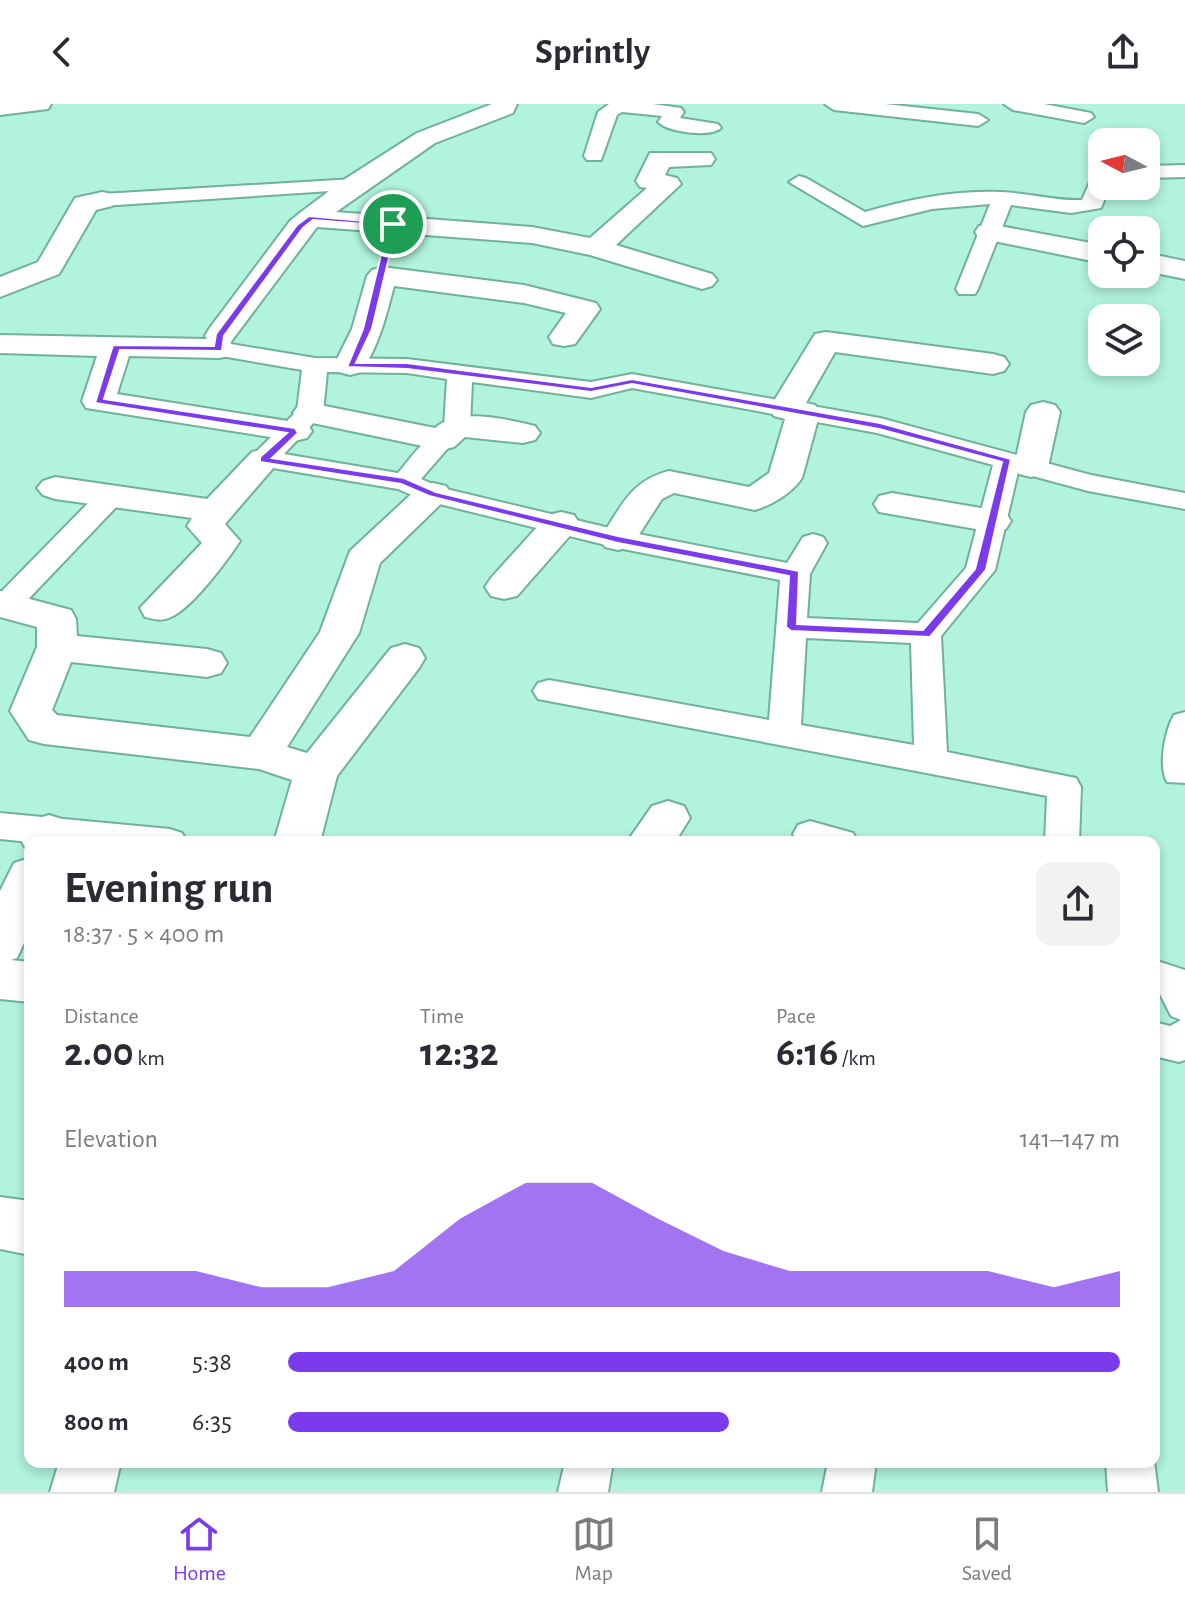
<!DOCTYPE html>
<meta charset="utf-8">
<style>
body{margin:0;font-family:"Alegreya Sans",sans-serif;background:#f2f2f3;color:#2b2b33;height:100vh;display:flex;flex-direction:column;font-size:30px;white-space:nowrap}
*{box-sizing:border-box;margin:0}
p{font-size:26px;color:#7c7c81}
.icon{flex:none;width:44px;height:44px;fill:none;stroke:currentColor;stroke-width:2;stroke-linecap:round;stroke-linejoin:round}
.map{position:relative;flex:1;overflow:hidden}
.sheet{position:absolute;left:24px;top:732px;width:1136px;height:632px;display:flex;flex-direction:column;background:#fff;border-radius:16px;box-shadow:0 4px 12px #0003}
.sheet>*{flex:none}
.needle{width:52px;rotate:277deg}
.fabs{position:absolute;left:1088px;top:24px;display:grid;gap:16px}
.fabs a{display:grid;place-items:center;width:72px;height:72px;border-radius:16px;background:#fff;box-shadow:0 4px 12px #0003;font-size:40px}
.pin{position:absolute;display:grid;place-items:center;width:68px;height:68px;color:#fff;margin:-34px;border:4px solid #fff;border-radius:50%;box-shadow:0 2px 8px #0007}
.round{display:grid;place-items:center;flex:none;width:84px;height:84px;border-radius:16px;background:#f2f2f3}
.overview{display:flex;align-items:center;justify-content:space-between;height:136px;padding:0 40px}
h1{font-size:44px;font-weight:700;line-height:60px}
.stats{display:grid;grid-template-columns:repeat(3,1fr);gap:12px;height:136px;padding:8px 40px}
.stats div{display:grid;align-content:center}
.stats b{font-size:40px;font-weight:700}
.stats small{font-size:22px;font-weight:400}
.stats p{font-size:22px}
.chart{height:224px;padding:16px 40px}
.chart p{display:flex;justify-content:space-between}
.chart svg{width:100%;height:144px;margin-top:8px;fill:#7c3aed;opacity:.7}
ul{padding:0 40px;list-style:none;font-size:26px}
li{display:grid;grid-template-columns:128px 96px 1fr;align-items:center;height:60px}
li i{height:20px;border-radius:10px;background:#7c3aed}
header{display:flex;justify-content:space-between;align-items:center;height:104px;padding:0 40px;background:#fff;font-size:36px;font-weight:700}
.dock{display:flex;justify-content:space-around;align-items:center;height:112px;border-top:2px solid #e1e1e2;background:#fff;font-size:22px;color:#7c7c81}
.dock a{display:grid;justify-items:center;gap:4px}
.dock .selected{color:#7c3aed}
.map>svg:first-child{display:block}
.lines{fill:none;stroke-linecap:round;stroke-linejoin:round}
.lane-casing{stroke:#70b19a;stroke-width:4}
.street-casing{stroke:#70b19a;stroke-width:4}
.secondary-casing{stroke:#70b19a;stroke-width:4}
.lane{fill:#fff;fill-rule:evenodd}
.street{fill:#fff;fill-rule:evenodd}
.secondary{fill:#fff;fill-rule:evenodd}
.route{fill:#7c3aed;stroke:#fff;stroke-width:2;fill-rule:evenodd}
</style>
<header><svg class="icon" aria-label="back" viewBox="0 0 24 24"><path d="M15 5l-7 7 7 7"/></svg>Sprintly<svg class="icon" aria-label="share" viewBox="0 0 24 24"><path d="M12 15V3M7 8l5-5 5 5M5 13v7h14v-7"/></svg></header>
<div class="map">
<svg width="1185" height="1388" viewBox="0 0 1185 1388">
<rect width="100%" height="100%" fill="#b1f3db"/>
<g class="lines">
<!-- lane casing -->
<g class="lane-casing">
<path id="lane" d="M609 0H653L681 4 684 8 680 14 718 20 721 24C710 34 668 28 658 18L662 12 622 8 617 11 601 56H587L584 52 598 8Z
M825 0H885L978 10 988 16 978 22 834 6Z
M1004 0H1044L1091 9 1094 13 1084 19 1013 6Z
M1185 61V73L1146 74V62Z
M1102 67V82H1110L1101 104 1071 109 1011 101 978 185 975 190H959L956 185 990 100 932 105 863 122 789 78 799 72 806 74 865 108C909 95 955 86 1001 88 1029 89 1055 97 1082 96L1092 73Z
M354 75 361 77 364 81 361 85 102 102 92 96 102 90Z
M220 225 228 227 231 240 315 254 407 255 591 278 632 270 880 314 1091 371 1185 389V405L1088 387 1018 368 995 466 941 532 947 648 1076 674 1081 683 1079 738H1045L1047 692 538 595 533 587 538 579 549 576 769 616 780 476 618 444 423 396 398 385 255 361 251 355 255 349 297 307 302 266 210 250C205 243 207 234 212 227ZM327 268 407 269 447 275 444 322 448 327H466L470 322 472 278 591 294 632 284 877 329 993 361 966 464 918 519 807 514 810 470 827 439 823 433 813 430 803 433 787 459 618 426 442 384 421 375 455 336 451 330C428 325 412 353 398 369L284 350 323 309ZM806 534 911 539 914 641 801 621Z
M110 385 120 387 124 393 120 399 17 507 0 508V489L100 387Z
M1185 608V679L1167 678C1158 662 1165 626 1174 611Z
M0 709 170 725 182 729 187 738H30L0 735Z
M810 717 853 729 858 738H797L793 730 798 721Z
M1154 856 1185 866V956L1179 958 1154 952V918L1170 922 1181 916 1171 912 1160 890 1154 888Z
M565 1358H613L608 1388H558Z
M828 1358H876L872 1388H822Z
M1106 1358 1154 1357 1158 1388H1108Z"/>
</g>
<!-- street casing -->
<g class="street-casing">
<path id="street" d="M492 0H517L513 9 435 39 336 108 532 123 590 134 647 84 640 83 636 77 650 49H711L715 55 711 61 669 63 665 71 677 74 681 80 616 141 712 170 717 176 712 182 702 185 590 151 532 139 317 123 230 239 235 245 230 252 219 254 129 252 117 290 307 320 312 327 307 334 295 337 86 304 82 297 97 252 0 249V231L207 235 205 232 209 225 290 117 301 108 345 75 417 29Z
M102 88 112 90 116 96 112 102 96 106 59 170 0 193V173L38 158 75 94Z
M989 120 1102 141V159L979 134 975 128 979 122Z
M1146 149 1185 157V175L1146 167Z
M382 163 524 181 596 199 600 205 575 240 564 242 553 240 549 233 566 209 524 199 394 182C386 212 379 242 361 268L350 271 339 268 334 261 352 225 367 172 372 166Z
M826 228 993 250 1004 253 1009 260 1004 267 993 270 835 248 806 299 815 301 820 308 802 374C792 389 772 401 755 406L674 389 662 395 631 443 618 446 605 443 600 435C621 403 630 377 669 367L749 383 769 369 785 315 774 312 769 305 815 230Z
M1043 298 1055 301 1060 308 1048 363 1043 370 1031 373 1019 370 1014 363 1026 308 1031 301Z
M310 299 435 324C458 303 506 315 535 322L540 329 535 336 523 339 465 333 454 343 442 346 298 316 293 309 298 302Z
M264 345 276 348 281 355 225 420 240 437C227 457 192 504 171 513 161 518 154 515 145 513L140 504 202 439 187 422 192 414 55 395 43 391 37 384 43 377 55 373 207 395 252 348Z
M433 379 446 382 451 390 380 459 359 529 287 643 307 649 391 544 405 540 419 544 425 554 419 564 337 672 320 738H274L292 676 259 665 44 640 29 636 10 607 37 543V523L0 513V487L71 506 76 515 77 532 207 545 221 549 227 559 221 569 207 573 71 558 52 606 57 611 250 633 320 528 350 447 420 382Z
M892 389 993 406 1006 409 1011 417 1006 425 993 428 879 408 874 400 879 392Z
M561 408 574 411 579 419 574 427 517 492 504 495 491 492 485 483 491 474 548 411Z
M668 697 684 702 690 714 675 738H627L652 702Z
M49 711 65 716 71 728 68 738H30L29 750 22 738 33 716Z
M30 754V826L17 854 11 856 30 858V898L0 895V787L14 759Z
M0 1093 30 1097V1151L0 1145Z
M59 1358H121L114 1388H50Z"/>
</g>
<!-- secondary casing -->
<g class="secondary-casing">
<path id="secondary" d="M0 0H51L48 5 0 11Z"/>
</g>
<!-- lane -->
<use href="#lane" class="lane"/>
<!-- street -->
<use href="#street" class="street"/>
<!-- secondary -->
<use href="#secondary" class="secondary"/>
</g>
<!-- route -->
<path class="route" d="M309 112 397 120 372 225 356 259H407L591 283 632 275 880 319 1011 355 986 466 930 533 791 527 786 523 789 472 618 439 429 392 401 380 260 358V353L287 329 95 299 113 241 214 242 216 230 297 121ZM313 116 388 122 363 225 347 263 407 265 591 288 632 280 879 325 1002 358 975 465 923 526 797 520 799 467 618 432 436 388 404 374 272 354 298 329 295 324 104 295 120 246 222 247 224 232 303 124Z"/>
</svg>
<div class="fabs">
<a><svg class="needle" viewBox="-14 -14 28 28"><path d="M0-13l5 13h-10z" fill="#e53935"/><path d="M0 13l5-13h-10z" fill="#7c7c81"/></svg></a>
<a><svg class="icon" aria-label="locate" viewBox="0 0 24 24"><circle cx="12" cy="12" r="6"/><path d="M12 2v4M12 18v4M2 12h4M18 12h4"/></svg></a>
<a><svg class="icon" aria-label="layers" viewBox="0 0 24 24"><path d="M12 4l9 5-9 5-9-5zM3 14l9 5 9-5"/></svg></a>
</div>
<div class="pin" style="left:393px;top:120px;background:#1e9e55"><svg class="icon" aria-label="arrive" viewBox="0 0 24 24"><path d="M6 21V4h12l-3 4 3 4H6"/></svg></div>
<section class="sheet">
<div class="overview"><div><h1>Evening run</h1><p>18:37 · 5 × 400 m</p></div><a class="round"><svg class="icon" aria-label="share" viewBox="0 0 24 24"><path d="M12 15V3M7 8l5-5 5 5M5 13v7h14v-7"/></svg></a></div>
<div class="stats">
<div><p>Distance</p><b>2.00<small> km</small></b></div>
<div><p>Time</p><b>12:32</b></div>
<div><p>Pace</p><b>6:16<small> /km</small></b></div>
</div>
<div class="chart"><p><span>Elevation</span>141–147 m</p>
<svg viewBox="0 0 160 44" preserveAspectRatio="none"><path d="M0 44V33L10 33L20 33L30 38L40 38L50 33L60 17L70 6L80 6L90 17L100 27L110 33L120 33L130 33L140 33L150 38L160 33V44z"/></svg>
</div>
<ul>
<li><b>400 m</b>5:38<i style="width:100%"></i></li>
<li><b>800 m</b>6:35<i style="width:53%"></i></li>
</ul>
</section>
</div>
<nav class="dock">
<a class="selected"><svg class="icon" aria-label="home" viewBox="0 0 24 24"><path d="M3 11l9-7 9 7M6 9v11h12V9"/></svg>Home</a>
<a><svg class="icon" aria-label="map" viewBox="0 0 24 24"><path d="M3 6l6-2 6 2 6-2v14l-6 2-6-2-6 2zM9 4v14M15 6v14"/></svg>Map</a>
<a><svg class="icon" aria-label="saved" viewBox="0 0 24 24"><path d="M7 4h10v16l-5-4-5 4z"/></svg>Saved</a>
</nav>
